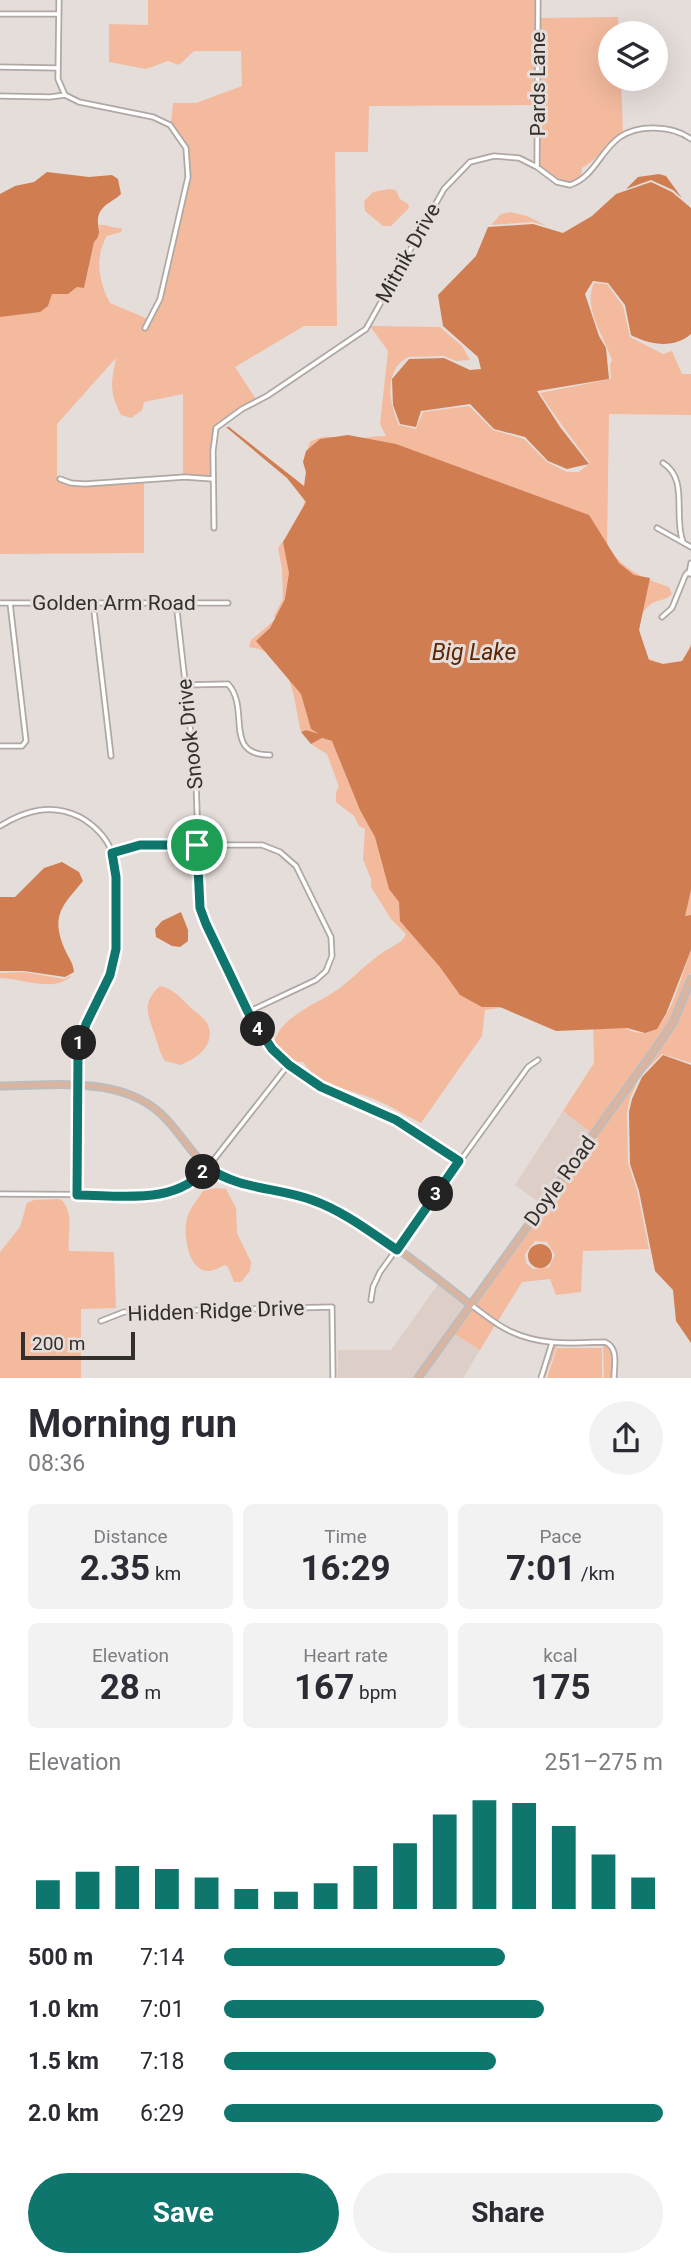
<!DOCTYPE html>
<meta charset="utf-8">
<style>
body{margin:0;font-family:Roboto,sans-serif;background:#f2f2f3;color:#2b2b33;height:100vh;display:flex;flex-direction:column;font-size:26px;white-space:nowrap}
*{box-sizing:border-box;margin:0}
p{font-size:23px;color:#7c7c81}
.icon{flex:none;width:38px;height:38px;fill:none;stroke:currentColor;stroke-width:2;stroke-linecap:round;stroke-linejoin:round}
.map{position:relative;height:1378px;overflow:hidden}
.side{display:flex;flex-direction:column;background:#fff;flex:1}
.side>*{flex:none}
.fabs{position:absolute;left:598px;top:21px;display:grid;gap:14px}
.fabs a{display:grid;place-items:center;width:70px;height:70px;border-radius:50%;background:#fff;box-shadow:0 7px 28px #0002;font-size:35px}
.scale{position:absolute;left:21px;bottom:18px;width:114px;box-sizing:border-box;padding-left:7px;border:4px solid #322f2d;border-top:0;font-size:19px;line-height:24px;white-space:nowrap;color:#322f2d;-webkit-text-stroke:5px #e5ddd9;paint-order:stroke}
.pin{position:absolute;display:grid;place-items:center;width:60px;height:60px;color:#fff;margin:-30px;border:4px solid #fff;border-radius:50%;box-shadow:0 2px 7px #0007}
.km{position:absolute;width:35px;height:35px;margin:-18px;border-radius:50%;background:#222;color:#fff;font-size:19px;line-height:35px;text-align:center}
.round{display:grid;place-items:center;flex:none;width:74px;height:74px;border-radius:37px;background:#f2f2f3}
.overview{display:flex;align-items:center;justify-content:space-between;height:119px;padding:0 28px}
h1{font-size:38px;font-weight:700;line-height:52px}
.metrics{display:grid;grid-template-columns:repeat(3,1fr);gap:10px;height:119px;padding:7px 28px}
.metrics div{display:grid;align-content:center;border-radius:10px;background:#f2f2f3;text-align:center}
.metrics b{font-size:35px;font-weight:700}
.metrics small{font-size:19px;font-weight:400}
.metrics p{font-size:19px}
.chart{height:196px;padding:14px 28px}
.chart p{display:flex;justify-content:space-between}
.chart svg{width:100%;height:126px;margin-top:7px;stroke:#0f766e;stroke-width:6}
.primary-button{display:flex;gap:14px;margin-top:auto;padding:14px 28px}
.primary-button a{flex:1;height:80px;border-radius:42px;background:#0f766e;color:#fff;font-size:28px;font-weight:700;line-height:80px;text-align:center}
.primary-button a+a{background:#f2f2f3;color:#2b2b33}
ul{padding:0 28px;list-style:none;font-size:23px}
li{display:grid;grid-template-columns:112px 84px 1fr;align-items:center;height:52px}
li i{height:18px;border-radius:9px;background:#0f766e}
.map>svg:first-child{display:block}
.built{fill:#ddcec7}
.green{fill:#f3ba9e;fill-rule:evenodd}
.water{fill:#d07d51}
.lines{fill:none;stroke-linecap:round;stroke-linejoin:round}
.minor-casing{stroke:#afa8a4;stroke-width:7}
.major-casing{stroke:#bdbcbc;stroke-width:9}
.minor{stroke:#fff;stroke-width:3.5}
.major{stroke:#dbb4a0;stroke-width:5}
.route-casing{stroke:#fff;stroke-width:14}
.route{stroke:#0f766e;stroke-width:9}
.labels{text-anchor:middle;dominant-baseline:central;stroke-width:6;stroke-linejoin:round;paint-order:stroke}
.street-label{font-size:21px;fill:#322f2d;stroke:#e5ddd9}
.water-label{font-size:23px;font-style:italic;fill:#5c2704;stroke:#e5ddd9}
</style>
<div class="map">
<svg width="691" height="1378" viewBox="0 0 691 1378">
<rect width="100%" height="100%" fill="#e5ddd9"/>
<!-- built -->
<path class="built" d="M563 1111 592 1133 541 1204 515 1185Z
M439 1283 468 1305 415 1378H338V1350H391Z
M453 1333 480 1350 463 1378H421Z"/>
<!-- green -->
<path class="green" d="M148 0H536V105L369 106 368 152H335L337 326H304L235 367 256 399 240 407 214 427 211 446V477L183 475V394L144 402 142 410 131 418 121 415C109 391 111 384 116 358L57 424V481L85 486 144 482V553L0 554V317L40 311 48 306 52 294H68L77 287H84L94 242 100 228 99 225C107 224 113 229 122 228L121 232 107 236C94 257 99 282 110 303L148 319 142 328 146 330 162 299 190 177 188 147 171 123 173 103H196L242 86 241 51H194L179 65 168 61 146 69 109 62V24L148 25Z
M618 17 619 33H611V79H621L623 133C608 144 598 159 582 168L581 177C567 189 553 176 540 167V18Z
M389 189 396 190 400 199 408 204 409 208 391 226H383L365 211 364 201 373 192Z
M510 212 527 216 547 226 533 222 491 225 501 214Z
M594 283 607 284 623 306 630 337 663 354 672 351 682 374H691V415L609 414 607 546C621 568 644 579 669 587L672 594C666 601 658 599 651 604 633 617 639 640 647 658L669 666 685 661 691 643V748L681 744 675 737V724L663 715C644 720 639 731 634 749L640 768 658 772 671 755 691 759V828L686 861V871L691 884V915L682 917 669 914C655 922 645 935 635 948 629 955 628 961 619 965 615 972 608 981 607 989 602 1013 631 1044 655 1029 671 1019 684 968 691 950V972L671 1022 592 1133 563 1111 594 1063 593 1016 569 998 549 1010 507 1007 485 1010 482 1036 421 1123C406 1116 392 1106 376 1100 351 1089 319 1087 303 1062H289L273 1046C277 1020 311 1006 331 994 349 983 364 965 382 953 390 947 403 943 406 934L391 919 371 887V879L363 859 365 829 359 826 354 816 336 802V792L339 787 327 754 311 744 322 738 331 741 339 738 359 751C354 773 343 779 361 802 366 808 374 808 378 815 385 824 385 834 391 844L389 856 385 862 395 892 419 898 422 908 433 918 442 940C456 946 455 960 468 968L474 966 484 956 493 958 501 966 499 977 507 985V991L542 1001 554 999 560 985 559 974 565 947 566 930 575 907 578 891 585 877 583 858 593 834 608 823 604 821 599 813C602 807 606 806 609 801 614 794 619 783 622 776 625 769 626 722 623 716 615 703 603 704 598 687 608 665 603 660 606 639 607 631 614 628 613 619 612 610 606 608 602 601 595 588 596 573 584 561L571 559 552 540 533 536 519 529 508 510 502 508 485 511 460 500 454 505C456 531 454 534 431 547L400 532 390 517 389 511 382 504 357 489 355 467 350 456H346L341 462 335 461 332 463 336 470C334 493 348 485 350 498 352 504 349 502 347 508 344 515 345 524 345 531L353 536C357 567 354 560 337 584L338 588 346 594 348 605 336 616C326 618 318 612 312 622L319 652 329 662 332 670 330 691 331 713 326 730 317 735 306 730 301 732C294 704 294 660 259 649 256 648 252 648 249 647L251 640 276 619 274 616 283 599 282 569 278 548 284 540 292 537 301 519 306 495 288 478 292 477 304 488 310 489 306 454 310 442C329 432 336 440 356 438 366 438 375 436 386 436L380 424 388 351 370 326 440 327 462 346 470 360 456 361 444 356 408 357C383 371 389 403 399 425L416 429 423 412 469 406 493 430 524 439 547 462 567 472H579L590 463C573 440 556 418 540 393L611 379 610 365 612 360C605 338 582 307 594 283Z
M24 972 64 979 72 975C55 994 22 978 0 978V973Z
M160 986C174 989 180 997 191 1008 196 1012 203 1017 207 1023 217 1044 198 1058 181 1065L165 1061C160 1054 159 1047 156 1039 150 1018 139 1005 160 986Z
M691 986V1063L662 1054 640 1076 630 1098 627 1112 628 1163 637 1190 649 1249 583 1251 581 1292 556 1295 550 1279 522 1282 498 1321 473 1304 598 1138 595 1135 675 1024ZM535 1241 547 1242 555 1255 549 1267 533 1269 526 1263 525 1254Z
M216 1188 226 1189 236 1208 237 1233 251 1262 250 1271 241 1282H234L228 1267 225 1265C220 1267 214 1271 209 1271 187 1272 182 1230 188 1215 191 1207 198 1199 203 1191Z
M60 1199C75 1210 67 1234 69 1251L114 1252 116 1308 81 1309V1378H0V1252L20 1227 27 1203 34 1200Z
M471 1308 495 1325 480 1350 453 1333Z
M604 1344 612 1350V1378H604L603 1346H557L545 1378H543L554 1345Z
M557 1348H602V1378H547Z"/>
<!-- water -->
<path class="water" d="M47 172 89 177 112 175 118 179 121 194C114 201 103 204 99 214 95 226 104 232 94 242L84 288 77 287 68 294H52L48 306 40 312 0 317V194L15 186 34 182Z
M659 174 666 176 682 198 673 190 651 180 626 189 638 177Z
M651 182 672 192 691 208V334C674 349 650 345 631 335L625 305 608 283 593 281 585 294 599 336 606 348 609 379 537 391 560 427 589 464 567 469 548 461 525 437 494 429 470 404 421 411 416 427 400 424 393 405 392 379 409 359 444 358 470 370 481 369 478 357 443 326 438 295 476 256 488 227 533 224 563 233 592 216 616 194Z
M226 427H229L304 486 306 472 303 462 306 451 320 439 348 435 396 444 589 515 619 563 634 575 650 578 639 630 649 660 663 664 682 661 691 646V890L685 916 691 915V950L666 1014 657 1029 645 1033 627 1028 556 1031 500 1007H482L460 995 440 967 400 921 399 902 389 889 375 837 360 810 332 741 322 738 311 744 301 732 306 730 319 734 311 729 301 694 256 641 270 628 285 599 289 573 283 542 306 502 287 478Z
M62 862 79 872 83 881C61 907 50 917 66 952 70 960 73 963 74 972L65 977 24 971H0V897H15L44 868Z
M181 912 188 930V941L180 947 172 946 156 937 155 929 162 921Z
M663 1055 691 1065V1343L676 1321 673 1290 655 1271 639 1191 630 1164 629 1112 632 1099 642 1077Z
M528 1256a12 12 0 1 1 24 0a12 12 0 1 1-24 0Z"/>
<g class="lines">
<!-- minor casing -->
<g class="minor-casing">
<path id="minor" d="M59 0 58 79 65 95 79 102 153 117 170 125 186 148 188 177 160 299 145 328
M0 14H59
M0 67 58 68
M0 96 50 97 65 95
M537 167 538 0
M663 463C689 479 673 516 683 542
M60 479 71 483 85 484 185 477 213 479
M214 528 213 451 216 428 242 409 267 396 366 329 444 189 470 162 494 156 519 158 537 167 557 182 570 185C605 173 601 127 654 128 668 128 680 131 691 139
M657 528 691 547
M689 573 691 563
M93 602 111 756
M176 602 196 779 200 908 248 1012 272 1049 304 1076 322 1087 396 1120 459 1162
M0 603H228
M662 617 672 608 685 576 687 573 691 574
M185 685 228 684C251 709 222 755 270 755
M0 746H22L26 741 10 603
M0 826C26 810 52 803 80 817 94 825 106 837 112 852 120 874 120 942 114 964 106 995 83 1021 78 1053L77 1195
M112 853 140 845H262L280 852 296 866 331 937 332 956 326 971 316 980 248 1012
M0 1194 162 1195 174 1192 201 1176 289 1064
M371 1300 373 1287 380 1272 528 1067 538 1060
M471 1305C484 1314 497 1326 512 1332 542 1346 573 1343 605 1342 619 1348 614 1365 614 1378
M101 1321 124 1312 332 1307 333 1378
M541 1378 552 1343"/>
</g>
<!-- major casing -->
<g class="major-casing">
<path id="major" d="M0 1086C55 1086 126 1074 167 1120 186 1140 196 1163 222 1177 251 1192 285 1189 315 1201 368 1222 425 1269 471 1305
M418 1378 658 1045 673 1023 691 979"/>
</g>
<!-- minor -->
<use href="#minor" class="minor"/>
<!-- major -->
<use href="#major" class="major"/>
</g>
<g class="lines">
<!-- route casing -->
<g class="route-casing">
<path id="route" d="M140 845H197L200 908 206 924 248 1012 272 1049 289 1065 321 1087 396 1120 459 1161 397 1250C369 1231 343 1211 312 1200 276 1187 239 1190 207 1167 177 1206 121 1195 77 1195L78 1053 86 1024 110 975 116 949V877L112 853Z"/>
</g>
<!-- route -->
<use href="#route" class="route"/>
</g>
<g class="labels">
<!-- street labels -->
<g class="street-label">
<text transform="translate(538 84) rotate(-90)">Pards Lane</text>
<text transform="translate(408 253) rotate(-61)">Mitnik Drive</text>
<text x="114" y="603">Golden Arm Road</text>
<text transform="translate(190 734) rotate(-96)">Snook Drive</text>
<text transform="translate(560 1181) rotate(-54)">Doyle Road</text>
<text transform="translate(216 1311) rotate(-2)">Hidden Ridge Drive</text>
</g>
<!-- water labels -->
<g class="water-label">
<text x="474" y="652">Big Lake</text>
</g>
</g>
</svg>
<div class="fabs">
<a><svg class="icon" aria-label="layers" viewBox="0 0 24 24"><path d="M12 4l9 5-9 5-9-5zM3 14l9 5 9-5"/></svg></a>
</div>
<div class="scale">200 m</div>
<div class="pin" style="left:197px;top:845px;background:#1e9e55"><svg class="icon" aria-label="arrive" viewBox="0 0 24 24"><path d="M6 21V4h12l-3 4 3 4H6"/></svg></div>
<b class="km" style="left:79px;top:1043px">1</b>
<b class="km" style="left:203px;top:1172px">2</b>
<b class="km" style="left:436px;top:1194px">3</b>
<b class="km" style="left:258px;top:1029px">4</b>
</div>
<section class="side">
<div class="overview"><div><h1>Morning run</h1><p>08:36</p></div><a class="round"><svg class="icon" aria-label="share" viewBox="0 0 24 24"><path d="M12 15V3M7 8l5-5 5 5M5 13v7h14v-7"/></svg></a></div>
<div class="metrics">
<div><p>Distance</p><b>2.35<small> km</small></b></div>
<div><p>Time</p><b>16:29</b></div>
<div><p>Pace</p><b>7:01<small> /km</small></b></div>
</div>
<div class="metrics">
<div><p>Elevation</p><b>28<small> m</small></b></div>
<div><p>Heart rate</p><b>167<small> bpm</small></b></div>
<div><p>kcal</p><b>175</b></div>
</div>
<div class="chart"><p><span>Elevation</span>251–275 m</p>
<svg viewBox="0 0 160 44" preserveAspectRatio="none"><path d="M5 44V34M15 44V31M25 44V29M35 44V30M45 44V33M55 44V37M65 44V38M75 44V35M85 44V29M95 44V21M105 44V11M115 44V6M125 44V7M135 44V15M145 44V25M155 44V33"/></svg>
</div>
<ul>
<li><b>500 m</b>7:14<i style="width:64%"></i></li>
<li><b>1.0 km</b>7:01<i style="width:73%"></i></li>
<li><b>1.5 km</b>7:18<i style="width:62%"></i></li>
<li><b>2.0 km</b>6:29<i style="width:100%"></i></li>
</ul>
<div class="primary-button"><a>Save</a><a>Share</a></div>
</section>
